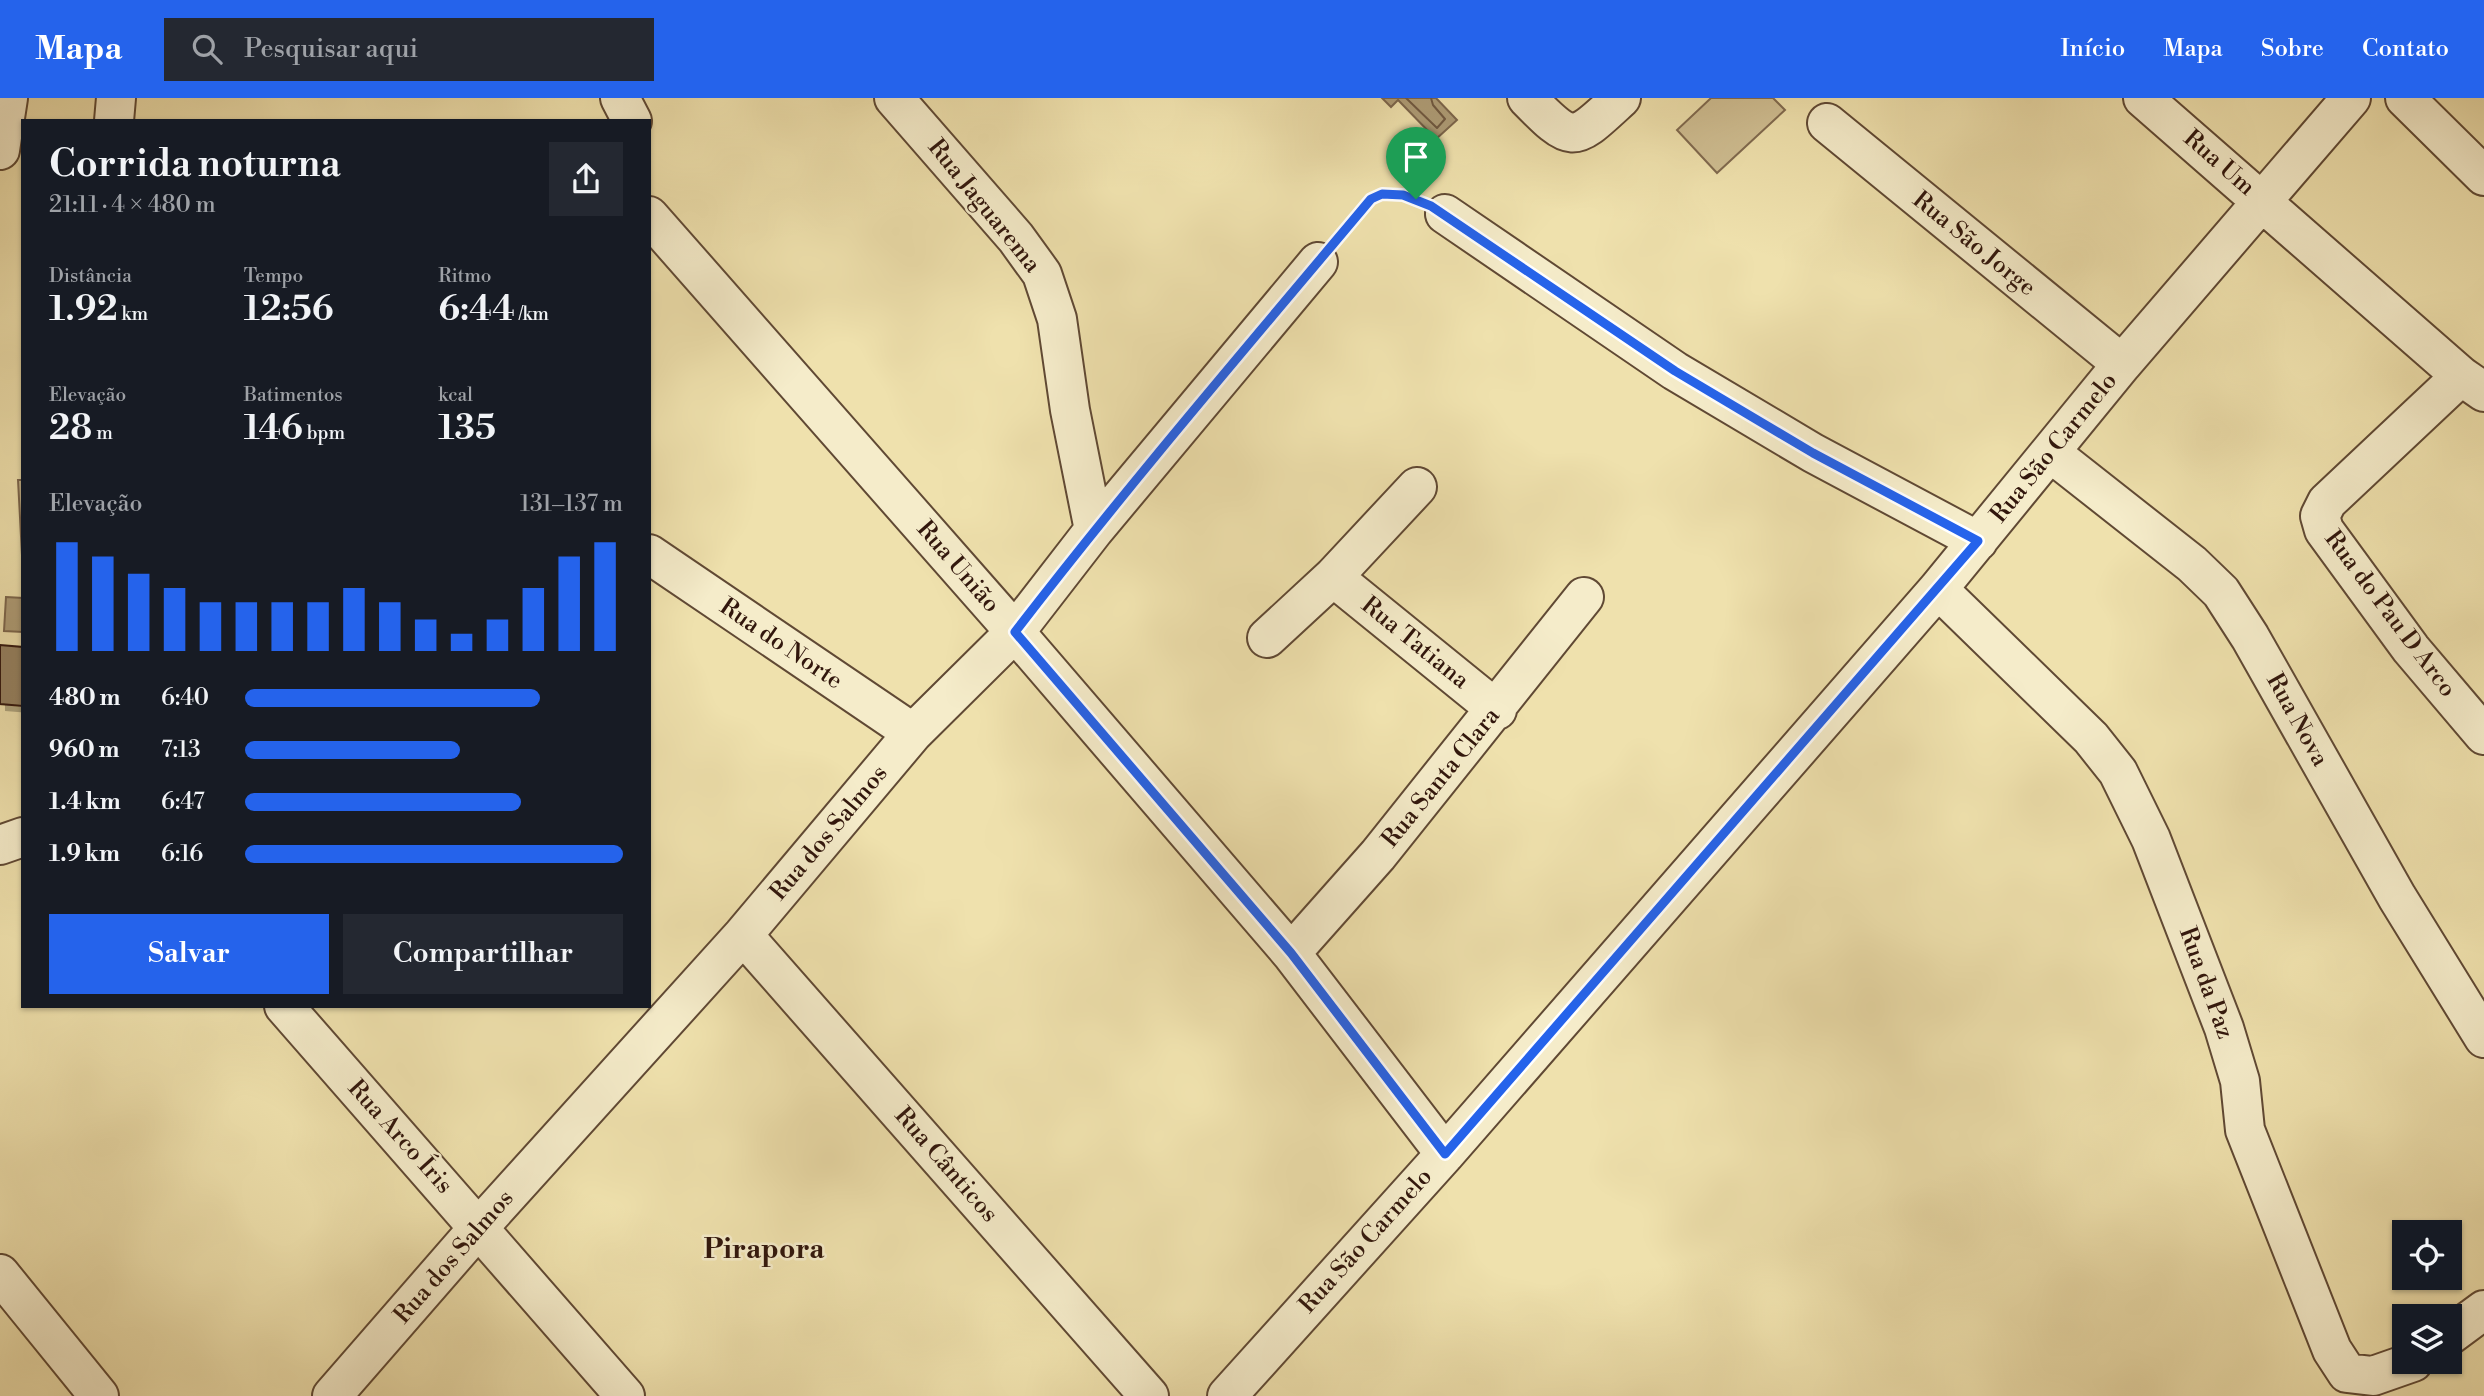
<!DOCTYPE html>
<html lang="pt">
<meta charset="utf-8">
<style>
body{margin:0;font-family:"Libre Bodoni",serif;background:#242831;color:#f1f3f6;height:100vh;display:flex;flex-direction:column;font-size:26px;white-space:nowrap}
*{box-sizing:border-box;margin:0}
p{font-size:23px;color:#9ea1a6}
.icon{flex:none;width:38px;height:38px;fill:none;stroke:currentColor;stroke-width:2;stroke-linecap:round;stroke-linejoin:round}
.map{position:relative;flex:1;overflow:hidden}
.panel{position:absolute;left:21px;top:21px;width:630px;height:889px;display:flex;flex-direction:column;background:#171b24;border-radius:0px;box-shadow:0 2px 5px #0004}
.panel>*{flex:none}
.controls{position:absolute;left:2392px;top:1122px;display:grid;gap:14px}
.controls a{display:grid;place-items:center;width:70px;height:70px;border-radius:0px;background:#171b24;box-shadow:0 2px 5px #0004;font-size:35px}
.pin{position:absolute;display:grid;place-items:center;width:60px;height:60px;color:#fff;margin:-72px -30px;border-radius:50% 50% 50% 0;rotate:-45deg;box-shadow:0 0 7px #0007}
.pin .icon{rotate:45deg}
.round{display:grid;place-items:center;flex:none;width:74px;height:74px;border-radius:0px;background:#242831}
.head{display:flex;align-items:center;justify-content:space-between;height:119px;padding:0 28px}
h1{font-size:38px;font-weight:600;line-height:52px}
.figures{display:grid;grid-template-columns:repeat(3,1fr);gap:10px;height:119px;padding:7px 28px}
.figures div{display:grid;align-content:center}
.figures b{font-size:35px;font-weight:600}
.figures small{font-size:19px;font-weight:400}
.figures p{font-size:19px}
.chart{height:196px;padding:14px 28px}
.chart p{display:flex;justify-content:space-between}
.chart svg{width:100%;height:126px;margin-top:7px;stroke:#2563eb;stroke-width:6}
.action{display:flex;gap:14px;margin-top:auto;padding:14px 28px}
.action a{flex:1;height:80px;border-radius:0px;background:#2563eb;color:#fff;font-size:28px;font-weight:600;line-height:80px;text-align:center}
.action a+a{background:#242831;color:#f1f3f6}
ul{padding:0 28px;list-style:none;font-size:23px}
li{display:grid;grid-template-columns:112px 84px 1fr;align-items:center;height:52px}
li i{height:18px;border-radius:9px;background:#2563eb}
header{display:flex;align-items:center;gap:42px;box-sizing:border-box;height:98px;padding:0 35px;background:#2563eb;color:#fff}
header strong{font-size:33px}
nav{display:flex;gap:38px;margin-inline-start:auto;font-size:24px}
.search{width:490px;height:63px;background:#242831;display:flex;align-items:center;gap:18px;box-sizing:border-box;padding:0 24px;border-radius:0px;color:#9ea1a6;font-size:26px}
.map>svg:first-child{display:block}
.green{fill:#cfbe92;stroke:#806a4f;stroke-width:2}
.water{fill:#ae9c76;stroke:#7c664c;stroke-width:2}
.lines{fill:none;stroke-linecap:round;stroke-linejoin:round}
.shore{stroke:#705941;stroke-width:2}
.building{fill:#948060;stroke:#31160c;stroke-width:2;filter:url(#shadow)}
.minor-casing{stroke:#604934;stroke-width:42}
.path{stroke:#31160c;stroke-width:4.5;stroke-dasharray:5 3.5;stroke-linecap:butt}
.minor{stroke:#f5ecca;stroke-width:38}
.route-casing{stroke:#fff;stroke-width:14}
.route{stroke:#2563eb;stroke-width:9}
.labels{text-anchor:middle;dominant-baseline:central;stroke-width:5;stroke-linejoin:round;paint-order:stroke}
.street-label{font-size:24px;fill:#31160c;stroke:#f5ecca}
.quarter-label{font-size:28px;font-weight:bold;fill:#31160c;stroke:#f5ecca}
</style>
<header>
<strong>Mapa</strong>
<div class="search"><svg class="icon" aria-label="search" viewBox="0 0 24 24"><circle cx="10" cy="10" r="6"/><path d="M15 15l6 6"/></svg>Pesquisar aqui</div>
<nav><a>Início</a><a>Mapa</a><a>Sobre</a><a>Contato</a></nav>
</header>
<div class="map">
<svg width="2484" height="1298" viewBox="0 0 2484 1298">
<defs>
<filter id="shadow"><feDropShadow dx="6" dy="6" stdDeviation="0" flood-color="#0004"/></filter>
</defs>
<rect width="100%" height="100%" fill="#efe1ad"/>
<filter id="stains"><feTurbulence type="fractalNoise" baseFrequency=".00286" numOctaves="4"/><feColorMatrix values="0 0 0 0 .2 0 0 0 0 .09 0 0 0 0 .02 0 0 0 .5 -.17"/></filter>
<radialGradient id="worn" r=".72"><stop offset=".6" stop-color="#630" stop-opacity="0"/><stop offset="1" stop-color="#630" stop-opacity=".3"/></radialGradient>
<!-- green -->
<path class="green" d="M1711 0H1773L1785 12 1717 75 1677 32Z
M18 382H23L22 457Z"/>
<!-- water -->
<path class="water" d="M1382 0H1436L1457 22 1436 41 1398 2 1391 9Z
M6 499 23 500V534L4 533Z"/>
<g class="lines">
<!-- shore -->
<path class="shore" d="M1406 0 1437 30 1445 21 1433 7 1431 0"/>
</g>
<!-- building -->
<path class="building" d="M0 547 23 549V608L0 606Z"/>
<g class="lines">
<!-- minor casing -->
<g class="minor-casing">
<path id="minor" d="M620 0 632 23
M894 0 1016 140 1042 176 1057 221 1070 312 1094 432
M1527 0C1574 48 1573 44 1621 0
M2143 0 2461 278 2484 294
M2405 0 2484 78
M114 23 116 0
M1827 25 2122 266
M0 52 8 0
M1445 116 1675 273 1813 355 1978 443
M649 118 1015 534 1291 855 1445 1056
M2461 278 2327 404 2320 418 2324 432 2411 551 2484 637
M2051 355 2192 466 2221 494 2250 539 2397 799 2484 940
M649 456 913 635
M1333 479 1497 612
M1938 491 2091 640 2118 674 2151 741 2224 930 2240 983 2245 1032 2332 1252 2347 1275 2373 1278 2413 1264
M1267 540 1333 479 1417 389
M0 747 23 739
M743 837 1149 1298
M1291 855 1378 757 1584 499
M284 908 625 1298
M0 1176 99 1298
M2450 1237 2484 1212
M332 1298 480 1128 743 837 913 635 1015 534 1094 432 1318 164
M1227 1298 1445 1056 1938 491 2122 266 2351 0"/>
</g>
<!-- path -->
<path class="path" d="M1341 137C1364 110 1373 88 1412 100"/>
<!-- minor -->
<use href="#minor" class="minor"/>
</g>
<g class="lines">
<!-- route casing -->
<g class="route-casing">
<path id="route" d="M1382 96 1403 97 1431 108 1675 273 1813 355 1978 443 1445 1056 1291 855 1015 534C1129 386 1251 244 1371 101Z"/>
</g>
<!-- route -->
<use href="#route" class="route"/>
</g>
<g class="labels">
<!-- street labels -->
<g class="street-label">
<text transform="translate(2219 65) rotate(41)">Rua Um</text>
<text transform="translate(984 108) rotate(51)">Rua Jaguarema</text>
<text transform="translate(1974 146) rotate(39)">Rua São Jorge</text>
<text transform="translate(2054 350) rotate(-51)">Rua São Carmelo</text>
<text transform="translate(958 469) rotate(49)">Rua União</text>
<text transform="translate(2390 516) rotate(53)">Rua do Pau D Arco</text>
<text transform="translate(1415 545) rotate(39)">Rua Tatiana</text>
<text transform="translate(781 546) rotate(34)">Rua do Norte</text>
<text transform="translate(2297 622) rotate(61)">Rua Nova</text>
<text transform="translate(1441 680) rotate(-51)">Rua Santa Clara</text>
<text transform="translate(829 735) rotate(-50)">Rua dos Salmos</text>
<text transform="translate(2206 885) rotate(70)">Rua da Paz</text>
<text transform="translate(400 1039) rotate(48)">Rua Arco Íris</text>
<text transform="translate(946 1067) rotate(49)">Rua Cânticos</text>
<text transform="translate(1366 1143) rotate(-48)">Rua São Carmelo</text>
<text transform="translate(454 1159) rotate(-49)">Rua dos Salmos</text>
</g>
<!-- quarter labels -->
<g class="quarter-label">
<text x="764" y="1151">Pirapora</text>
</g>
</g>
<rect width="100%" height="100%" filter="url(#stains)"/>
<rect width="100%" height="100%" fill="url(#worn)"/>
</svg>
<div class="controls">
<a><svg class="icon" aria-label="locate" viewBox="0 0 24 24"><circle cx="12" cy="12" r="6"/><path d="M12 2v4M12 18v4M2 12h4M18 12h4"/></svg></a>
<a><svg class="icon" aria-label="layers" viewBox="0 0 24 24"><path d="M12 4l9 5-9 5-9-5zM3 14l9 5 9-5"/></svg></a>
</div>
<div class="pin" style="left:1416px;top:101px;background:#1e9e55"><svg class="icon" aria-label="arrive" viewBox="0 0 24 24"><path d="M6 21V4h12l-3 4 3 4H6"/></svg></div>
<section class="panel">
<div class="head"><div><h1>Corrida noturna</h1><p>21:11 · 4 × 480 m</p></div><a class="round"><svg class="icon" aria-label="share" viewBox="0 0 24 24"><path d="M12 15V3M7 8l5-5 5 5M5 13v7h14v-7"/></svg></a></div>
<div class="figures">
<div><p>Distância</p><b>1.92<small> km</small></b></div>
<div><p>Tempo</p><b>12:56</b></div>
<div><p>Ritmo</p><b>6:44<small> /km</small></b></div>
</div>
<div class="figures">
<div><p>Elevação</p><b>28<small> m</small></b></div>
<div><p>Batimentos</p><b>146<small> bpm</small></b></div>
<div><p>kcal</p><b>135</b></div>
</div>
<div class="chart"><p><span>Elevação</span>131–137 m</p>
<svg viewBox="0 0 160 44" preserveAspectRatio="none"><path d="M5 44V6M15 44V11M25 44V17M35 44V22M45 44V27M55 44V27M65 44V27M75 44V27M85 44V22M95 44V27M105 44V33M115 44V38M125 44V33M135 44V22M145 44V11M155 44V6"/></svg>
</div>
<ul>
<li><b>480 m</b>6:40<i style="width:78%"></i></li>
<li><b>960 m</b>7:13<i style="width:57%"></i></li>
<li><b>1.4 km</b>6:47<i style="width:73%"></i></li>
<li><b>1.9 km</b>6:16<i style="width:100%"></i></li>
</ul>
<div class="action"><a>Salvar</a><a>Compartilhar</a></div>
</section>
</div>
